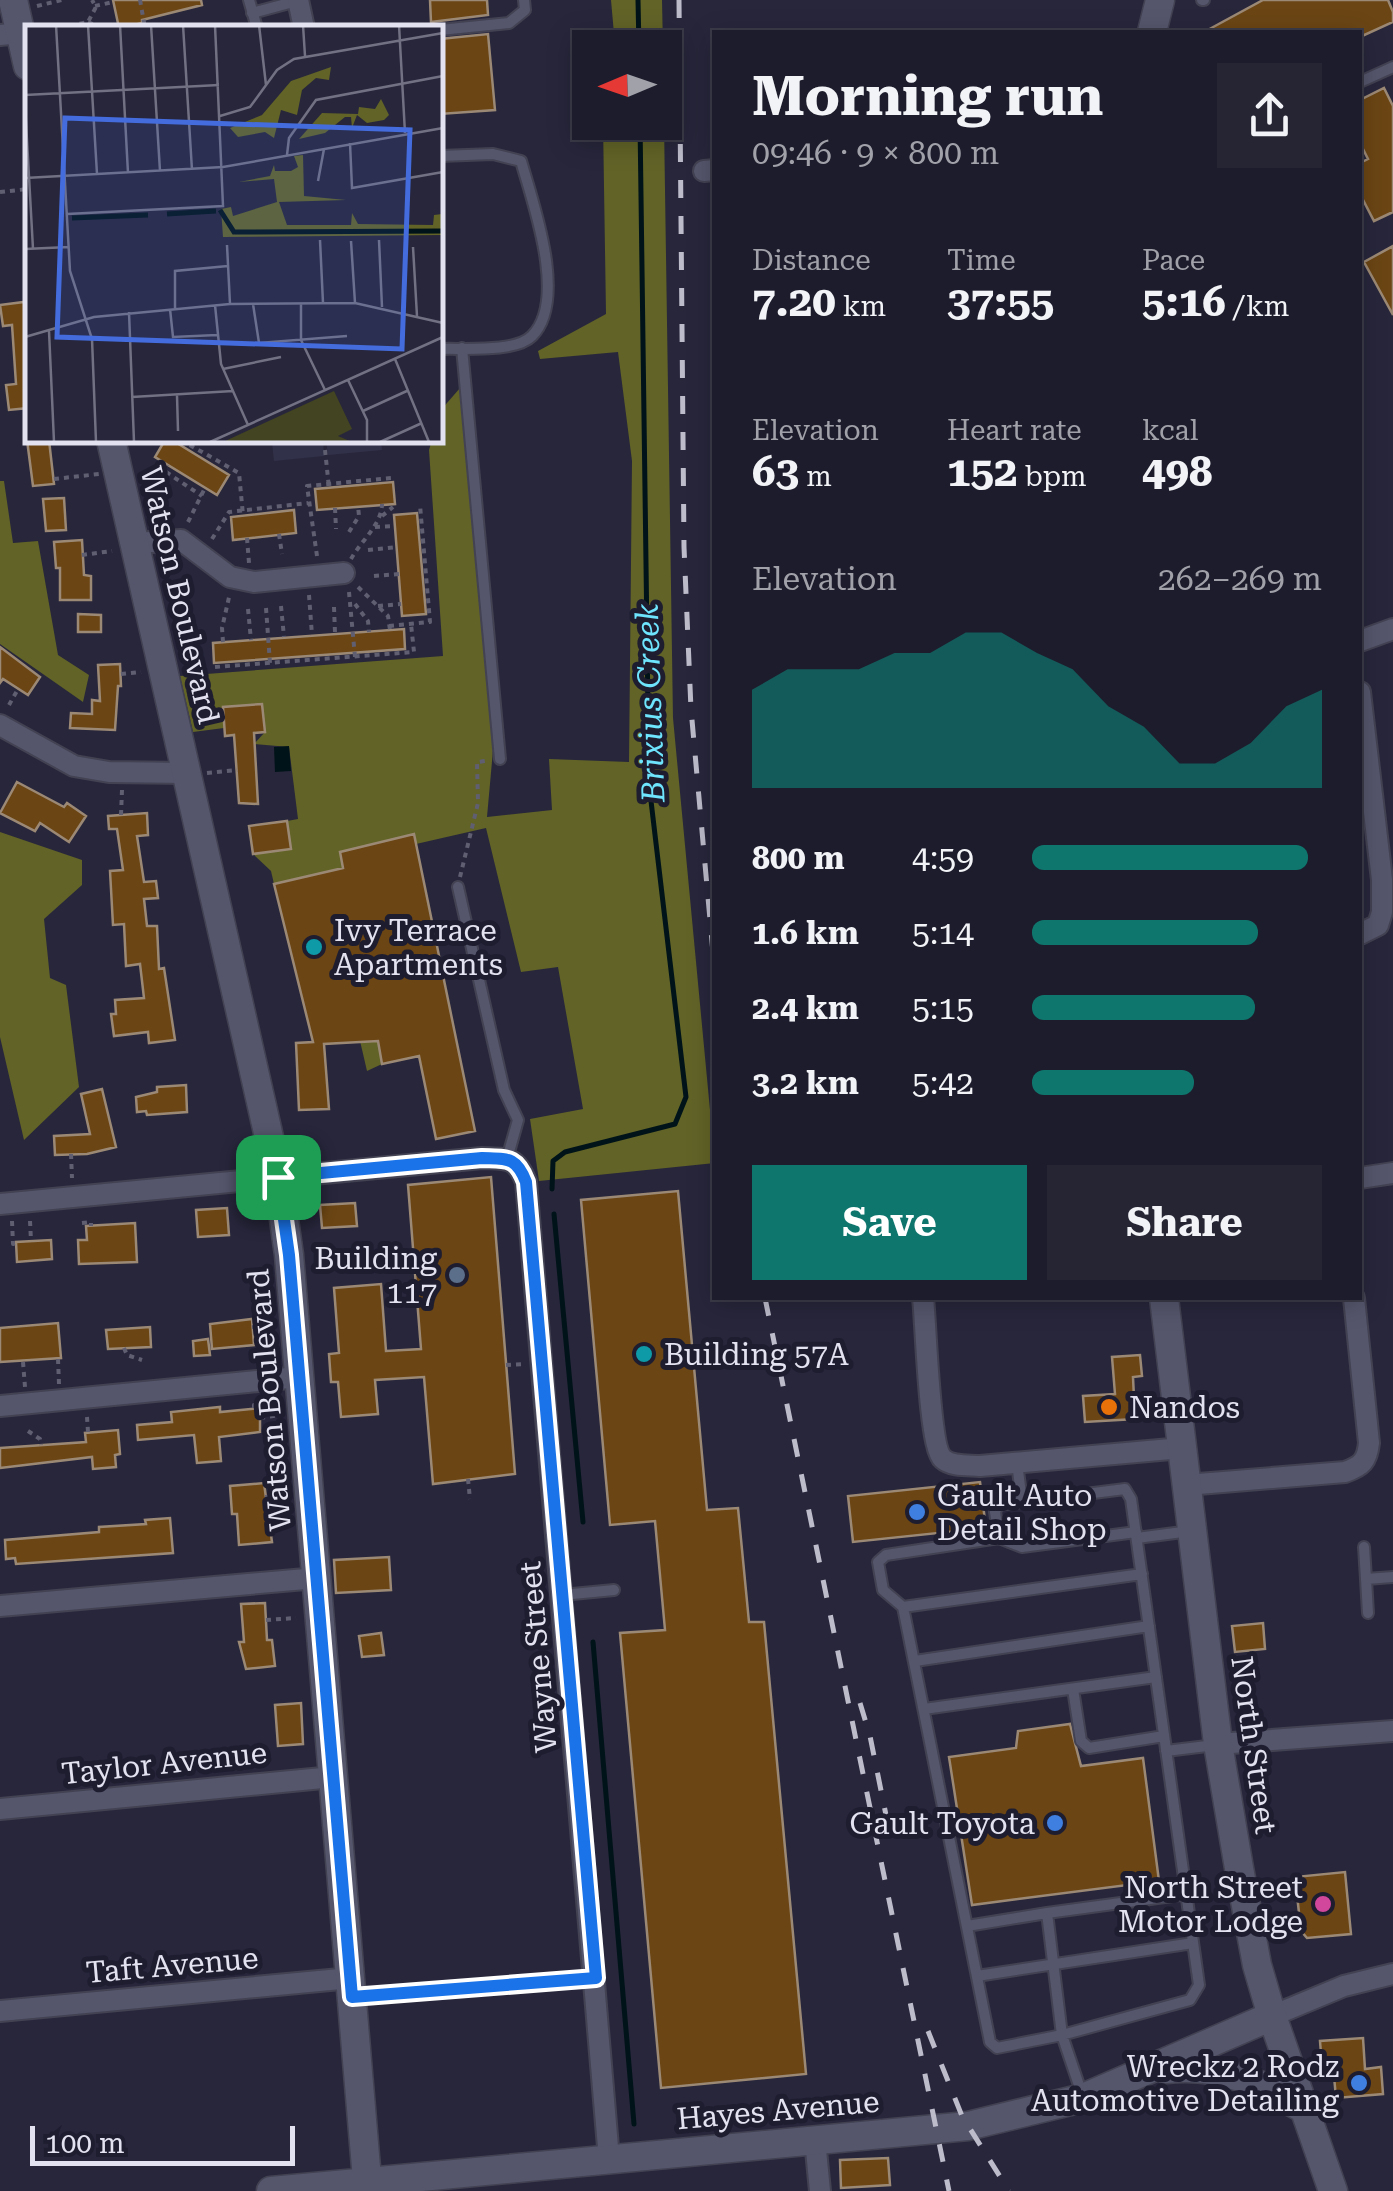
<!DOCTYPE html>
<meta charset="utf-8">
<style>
body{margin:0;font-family:"Roboto Serif",serif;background:#252534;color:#f1f3f6;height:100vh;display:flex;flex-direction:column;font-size:38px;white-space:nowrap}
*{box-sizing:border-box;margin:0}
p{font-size:32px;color:#a0a1a9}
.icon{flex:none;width:55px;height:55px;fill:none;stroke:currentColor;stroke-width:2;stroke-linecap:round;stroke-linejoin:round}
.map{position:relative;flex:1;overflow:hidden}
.sheet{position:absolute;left:712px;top:30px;width:650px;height:1270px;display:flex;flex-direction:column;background:#1d1c2c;border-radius:0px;box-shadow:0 5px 25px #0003,0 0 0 2px #3b3a48}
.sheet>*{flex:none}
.needle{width:65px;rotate:268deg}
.tools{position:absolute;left:572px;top:30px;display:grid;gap:20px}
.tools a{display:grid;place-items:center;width:110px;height:110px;border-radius:0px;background:#1d1c2c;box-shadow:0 5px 25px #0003,0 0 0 2px #3b3a48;font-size:50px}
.scale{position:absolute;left:30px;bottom:25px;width:265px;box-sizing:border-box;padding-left:10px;border:5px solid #e2e2f0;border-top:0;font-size:28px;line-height:35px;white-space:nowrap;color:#e2e2f0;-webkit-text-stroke:8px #1e1d30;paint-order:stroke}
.pin{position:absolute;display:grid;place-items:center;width:85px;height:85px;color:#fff;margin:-42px;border-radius:20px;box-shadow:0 5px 15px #0006}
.round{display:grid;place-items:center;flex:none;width:105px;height:105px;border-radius:0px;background:#252534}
.headline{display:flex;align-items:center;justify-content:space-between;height:170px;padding:0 40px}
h1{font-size:55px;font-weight:700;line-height:75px}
.stats{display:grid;grid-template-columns:repeat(3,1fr);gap:15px;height:170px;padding:10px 40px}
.stats div{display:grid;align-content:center}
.stats b{font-size:42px;font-weight:700}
.stats small{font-size:28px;font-weight:400}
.stats p{font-size:28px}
.chart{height:280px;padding:20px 40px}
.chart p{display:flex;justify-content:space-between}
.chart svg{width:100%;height:180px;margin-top:10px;fill:#0f766e;opacity:.7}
.action{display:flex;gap:20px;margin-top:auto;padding:20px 40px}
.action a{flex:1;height:115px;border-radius:0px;background:#0f766e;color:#fff;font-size:40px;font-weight:700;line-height:115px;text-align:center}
.action a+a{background:#252534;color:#f1f3f6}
ul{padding:0 40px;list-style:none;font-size:32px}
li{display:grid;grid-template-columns:160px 120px 1fr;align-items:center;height:75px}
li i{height:25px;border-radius:12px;background:#0f766e}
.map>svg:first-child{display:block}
.built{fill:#32314a}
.forest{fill:#616327}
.water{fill:#001318}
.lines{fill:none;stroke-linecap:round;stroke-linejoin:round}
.stream{stroke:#001318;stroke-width:5}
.building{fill:#6b4514;stroke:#9c8975;stroke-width:2.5}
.lane-casing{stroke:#424253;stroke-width:14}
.street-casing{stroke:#424253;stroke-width:24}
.secondary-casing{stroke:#424253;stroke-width:31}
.path{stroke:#605f72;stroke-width:4;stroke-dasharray:5 5;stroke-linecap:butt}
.lane{stroke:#55556c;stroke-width:10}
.street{stroke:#55556c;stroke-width:20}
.secondary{stroke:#55556c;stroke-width:28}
.rail{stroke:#bcbccb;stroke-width:5;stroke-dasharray:18 18;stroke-linecap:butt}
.route-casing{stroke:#fff;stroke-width:20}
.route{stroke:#1a73e8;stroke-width:12}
.culture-dot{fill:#0f9aa8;stroke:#1e1d30;stroke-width:4}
.service-dot{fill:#5c6f8a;stroke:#1e1d30;stroke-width:4}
.food-dot{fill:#e8710a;stroke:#1e1d30;stroke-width:4}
.shop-dot{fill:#3f7fe0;stroke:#1e1d30;stroke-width:4}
.hotel-dot{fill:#d1479c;stroke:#1e1d30;stroke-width:4}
.labels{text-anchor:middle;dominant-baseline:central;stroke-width:10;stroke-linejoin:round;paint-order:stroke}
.street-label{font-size:30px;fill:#e2e2f0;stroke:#1e1d30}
.poi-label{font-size:30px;fill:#e2e2f0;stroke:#1e1d30;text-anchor:start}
.water-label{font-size:32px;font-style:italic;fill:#6ee4fd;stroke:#1e1d30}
.inset-river{fill:none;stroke:#001318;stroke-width:5}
.inset-road{fill:none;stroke:#727183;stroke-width:2.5}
.view{fill:#446cdd;fill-opacity:0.15;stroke:#446cdd;stroke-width:5}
.inset-edge{fill:none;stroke:#e2e2f0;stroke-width:5}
</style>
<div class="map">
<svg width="1393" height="2191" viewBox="0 0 1393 2191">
<rect width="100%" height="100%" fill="#27263b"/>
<!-- built -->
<path class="built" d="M290 440H323L324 456 274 461 272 442Z
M326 440H381L382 450 328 455Z"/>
<!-- forest -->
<path class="forest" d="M611 0H662L663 47H601V35L614 34Z
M603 123H664L673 718 715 1163 539 1181 530 1119 583 1109 558 967 521 972 486 828 416 844 413 834 340 852 382 1064 367 1071 321 873 274 884 271 871 253 854 291 849 287 821 298 819 289 747 254 744 265 732 261 704 223 707 224 728 193 732 180 676 443 656 429 450 432 440H440V411L460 388 496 717 487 817 552 810 549 759 629 762 632 461 618 352 540 359 538 351 606 314Z
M0 481H4L13 543 38 541 58 655 89 675 83 702 0 644Z
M0 832 82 860V885L44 919 50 978 66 985 79 1087 24 1140 0 1037Z"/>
<!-- water -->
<path class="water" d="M289 746 291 771 275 772 274 747Z"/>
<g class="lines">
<!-- stream -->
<path class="stream" d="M638 0 639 48
M552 1189 553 1161 565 1152 675 1124 686 1097 649 784 640 122
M554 1214 583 1522
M593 1642 634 2124"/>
</g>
<!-- building -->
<path class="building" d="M113 0H201L202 5 142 20V23L134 25V28H119Z
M430 0H487L488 15 431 22Z
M1263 0H1388L1393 12V22L1360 37V32H1204Z
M488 34 495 110 440 114V39Z
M1384 88 1393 106V212L1374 221 1360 194V163L1368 159 1360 143V100Z
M1393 246V315L1364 262Z
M24 302 28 327V408L9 410 6 385 16 384 12 325 3 326 0 305Z
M27 440H49L54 484 33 486Z
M165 440H172L229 475 217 495 155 457Z
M393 482 395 504 317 510 315 489Z
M64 498 66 530 46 531 43 499Z
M294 510 296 533 233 540 231 517Z
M417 513 426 614 402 616 394 515Z
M82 540 84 575 91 576V600H60V568H56L54 542Z
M78 614 101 615V632H78Z
M404 629 405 649 214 663 213 643Z
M0 647 40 677 28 695 3 679 0 683Z
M120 664 121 686H118L115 730 70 728 71 713 92 714V700L100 701 98 665Z
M262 704 265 732 254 733 258 804 239 803 234 735 225 736 223 707Z
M17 782 64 807 67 803 86 816 69 842 40 823 35 831 0 813Z
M147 813 148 835 137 836 144 882 156 881 158 898 144 899 147 926H157L159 969 164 968 175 1040 149 1043 148 1032 114 1036 111 1014H116L115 1000 144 998 140 964 126 966 124 924 113 925 110 871 123 870 117 829H109L108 816Z
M287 821 291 849 253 854 249 826Z
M414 834 475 1131 436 1139 419 1056 382 1064 378 1041 324 1044 329 1109 299 1110 296 1043 313 1042 274 884 343 868 340 852Z
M186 1085 187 1112 147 1115 146 1111 137 1112 136 1097 157 1092V1087Z
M102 1089 116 1147 87 1154 55 1155 54 1136 90 1134 81 1094Z
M491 1177 515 1474 433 1484 424 1377 375 1380 378 1414 341 1417 338 1382H331L329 1354 339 1353 334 1288 381 1284 386 1351 421 1349 408 1185Z
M678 1191 707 1510 738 1508 749 1622H764L806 2074 661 2088 620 1633 665 1630 655 1521 610 1525 581 1200Z
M355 1203 357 1226 322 1228 320 1205Z
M227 1208 229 1235 198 1237 196 1210Z
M135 1223 137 1262 79 1264 78 1240H87L86 1226Z
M51 1240 52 1259 17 1262 16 1242Z
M252 1319 254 1345 212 1349 210 1324Z
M58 1323 61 1358 0 1362V1328Z
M150 1327 151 1347 108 1349 106 1330Z
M208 1339 210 1355 194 1356 193 1341Z
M1140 1355 1142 1376 1133 1377 1135 1419 1085 1422 1083 1396 1115 1394 1112 1357Z
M220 1407V1412L260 1408V1432L219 1437 221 1461 197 1463 194 1435 138 1440 137 1425 172 1422 171 1412Z
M118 1430 120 1454 115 1455 116 1467 93 1469 92 1457 0 1468V1448L86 1442 85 1433Z
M980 1482 986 1528 853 1542 848 1496Z
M264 1483 272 1542 239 1545 237 1514H232L230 1486Z
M170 1518 173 1553 16 1564 15 1558 6 1559 5 1540 99 1532V1527L146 1524 145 1520Z
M389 1557 391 1590 336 1593 334 1560Z
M265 1603 267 1640H272L275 1666 246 1669 239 1642H244L241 1604Z
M1263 1623 1265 1649 1235 1652 1232 1626Z
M381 1633 384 1655 362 1657 359 1636Z
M301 1703 303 1744 278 1746 275 1705Z
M1070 1724 1081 1766 1143 1758 1159 1881 972 1905 949 1757 1016 1748 1018 1731Z
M1345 1872 1351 1934 1307 1938 1301 1931 1295 1877Z
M1363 2038 1365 2069 1381 2067 1383 2094 1336 2098 1333 2065 1322 2066 1320 2041Z
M888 2158 890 2185 841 2188 840 2160Z"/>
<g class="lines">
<!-- lane casing -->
<g class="lane-casing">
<path id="lane" d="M249 0 257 28
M1202 0H1204
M252 13 297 1
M440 30 509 23 525 10 524 0
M1360 82 1393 67
M440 156 493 154 521 161C533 203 568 300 532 336 515 353 463 348 440 349
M462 348 500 759
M458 887 504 1090 518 1120 507 1159
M1017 1463 1022 1502
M999 1538 1022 1547 1136 1532
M1137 1538 1190 1531
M1364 1547 1366 1579
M562 1595 614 1590
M903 1607 1142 1574
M1368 1613 1366 1579 1393 1577
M915 1661 1149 1626
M1073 1689 1081 1741 1089 1748 1164 1736
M924 1709 1156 1677
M1166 1751 1215 1745
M1047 1913 1187 1894
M967 1926 1047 1913 1062 2035 1190 2000 1199 1985 1131 1499 1125 1489 998 1505 995 1512 999 1538 886 1555 878 1562 883 1590 903 1607 990 2042 997 2048 1062 2035 1083 2097
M977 1976 1193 1943
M353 1997 595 1978"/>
</g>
<!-- street casing -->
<g class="street-casing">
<path id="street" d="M298 0 304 28
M0 35 20 33
M704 171 715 170
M136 543 181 540 230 577 254 582 344 573
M1360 641 1393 629
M1360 692 1382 880V912L1378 925 1360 934
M0 725 74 766 109 772 187 773
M1360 1178 1393 1173
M0 1204 482 1158C507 1159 516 1156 526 1182L609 2159
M923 1298C926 1323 929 1447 943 1459 952 1467 969 1465 980 1466L1182 1448
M0 1406 299 1377
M1186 1485 1345 1472C1362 1466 1367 1461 1369 1443L1354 1298
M0 1606 317 1578
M1218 1744 1393 1731
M0 1809 333 1777
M0 2011 351 1978
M1272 2016 1344 1986 1393 1974
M815 2140 820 2191"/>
</g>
<!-- secondary casing -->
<g class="secondary-casing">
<path id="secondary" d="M13 0 28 66
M1152 32 1160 0
M111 440 278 1177 289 1255 368 2191
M1164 1298 1218 1744 1239 1868 1257 1965 1272 2016 1333 2191
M1166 2069C1222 2063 1258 2082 1304 2109
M271 2191 968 2126 1083 2098 1272 2016"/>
</g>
<!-- path -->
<path class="path" d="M140 0 145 28
M37 6 62 0
M95 6 113 2
M88 22 101 28
M60 28 88 22 96 7 92 0
M0 192 28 189
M25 310 28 309
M181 440 239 473 243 515
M324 440 329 488
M166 472 202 496
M54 479 99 474
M335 508 336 529
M160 515 167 465
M382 516 393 507
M188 522 205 488
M375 527 395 526
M349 532 359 516 358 506
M279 534 282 554
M247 538 249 563
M212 539 229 512 308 503
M368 550 397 547
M82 555 112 551
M317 556 307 486 391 478
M351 559C361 541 382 524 382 504
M374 576 399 574
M358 587 388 616 390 630
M349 592 355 657
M309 595 312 635
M355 604 368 621 369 632
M281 606 284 637
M378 606 401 604
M334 607 335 633
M266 608 270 663
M248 609 251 640
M389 626 430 622 420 505
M223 642 222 628 230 593
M215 667 414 652 411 624
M121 674 141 672
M9 705 18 689
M207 773 237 770
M121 815 122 790
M460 877 478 803 477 762 485 761
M71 1154 72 1178
M12 1221 13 1244 16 1243
M30 1221 31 1241
M82 1223 91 1222V1226
M252 1327 273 1325
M124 1348 127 1355 142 1360
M58 1359 59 1384
M23 1362 25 1387
M506 1365 526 1364
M254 1408V1405L262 1404 263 1418
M87 1417 88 1432
M260 1418 280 1415
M28 1431 40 1439 41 1445
M468 1479 470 1499
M265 1497 287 1496
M266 1620 296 1618"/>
<!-- lane -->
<use href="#lane" class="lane"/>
<!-- street -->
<use href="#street" class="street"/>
<!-- secondary -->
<use href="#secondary" class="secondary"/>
<!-- rail -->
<path class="rail" d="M679 0 684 547 691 709 715 975
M765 1298 949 2191
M860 1703 870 1736 888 1825
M928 2031 962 2116 1009 2191"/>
</g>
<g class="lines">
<!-- route casing -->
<g class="route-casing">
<path id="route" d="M482 1158C507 1159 516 1156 526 1182L596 1978 352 1997 289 1255 278 1177Z"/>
</g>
<!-- route -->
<use href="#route" class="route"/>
</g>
<!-- markers -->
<g class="culture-dot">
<circle cx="314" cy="947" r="10"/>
<circle cx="644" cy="1354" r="10"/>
</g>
<circle class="service-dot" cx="457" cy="1275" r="10"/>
<circle class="food-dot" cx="1109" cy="1407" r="10"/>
<g class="shop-dot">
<circle cx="917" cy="1512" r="10"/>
<circle cx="1055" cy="1823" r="10"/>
<circle cx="1359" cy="2083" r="10"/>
</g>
<circle class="hotel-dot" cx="1323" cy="1904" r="10"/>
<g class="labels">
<!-- street labels -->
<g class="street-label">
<text transform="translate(180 595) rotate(77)">Watson Boulevard</text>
<text transform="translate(269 1400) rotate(-95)">Watson Boulevard</text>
<text transform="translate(538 1657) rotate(-95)">Wayne Street</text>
<text transform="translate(1254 1745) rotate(82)">North Street</text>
<text transform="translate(164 1763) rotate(-6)">Taylor Avenue</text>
<text transform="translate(172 1965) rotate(-5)">Taft Avenue</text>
<text transform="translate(778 2110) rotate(-5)">Hayes Avenue</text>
</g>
<!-- poi labels -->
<g class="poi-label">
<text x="334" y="930">Ivy Terrace<tspan x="334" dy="34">Apartments</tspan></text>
<text x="437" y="1258" text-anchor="end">Building<tspan x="437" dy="34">117</tspan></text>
<text x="664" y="1354">Building 57A</text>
<text x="1129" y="1407">Nandos</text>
<text x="937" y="1495">Gault Auto<tspan x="937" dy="34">Detail Shop</tspan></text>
<text x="1035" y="1823" text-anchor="end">Gault Toyota</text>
<text x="1303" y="1887" text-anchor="end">North Street<tspan x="1303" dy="34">Motor Lodge</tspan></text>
<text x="1339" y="2066" text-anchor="end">Wreckz 2 Rodz<tspan x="1339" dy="34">Automotive Detailing</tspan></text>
</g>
<!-- water labels -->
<g class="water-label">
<text transform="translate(650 703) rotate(-92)">Brixius Creek</text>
</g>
</g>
<!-- overview -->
<g transform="translate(25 25)">
<rect width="418" height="418" fill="#27263b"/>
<path d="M309 366 327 404 313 411 327 417H198Z" fill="#434421"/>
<path d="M306 42 304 55 291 53 277 65 272 90 256 85 249 113 240 107 213 112 205 103 237 90 266 56ZM356 74 364 90 359 95 342 98 332 90 327 103 326 92H320L300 108 274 114 297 88 333 89 334 82 350 84ZM278 130 279 171 321 175 254 177 262 200H326L327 188 333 199 408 200 409 190 417 189V210L198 212 196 184 206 182 208 191 252 177 249 154 214 157 245 151 249 140 250 146H266L273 142 269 131Z" fill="#616327"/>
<path class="inset-river" d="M195 185 209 207 418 206M142 189 191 186M47 193 123 190"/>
<path class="inset-road" d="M31 0 45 246 67 314 71 417M63 0 72 149M95 0 103 148M126 0 135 146M158 0 167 145M234 0 241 60M278 0 280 31M374 0 380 108M0 70 194 60M0 79 8 224M195 91 225 82 252 45 269 34 418 8M325 118 327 163 418 147M262 130 264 113 291 75 418 51M0 153 198 142 418 103M293 156 299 124M42 189 198 181 190 0M295 215 298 278M354 215 357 282M326 216 330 278M202 220 205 279M388 222 392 291M0 224 44 222M276 278V315L300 365M228 279 234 318 322 311M190 280 196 339 223 400M150 283V246L203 241M145 284 148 312 192 310M104 287 109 417M24 306 29 417M0 312 69 292 205 279 330 278 418 298M370 334 404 417M198 344 256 332M323 355 342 395V417M152 370 153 406M107 372 208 366M338 386 384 365M185 417 418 312M355 417 397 398"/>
<path class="view" d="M40 93 385 105 377 324 32 312Z"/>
<rect width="418" height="418" class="inset-edge"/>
</g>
</svg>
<div class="tools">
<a><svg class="needle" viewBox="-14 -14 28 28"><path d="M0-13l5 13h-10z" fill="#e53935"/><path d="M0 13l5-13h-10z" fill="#a0a1a9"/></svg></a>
</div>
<div class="scale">100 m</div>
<div class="pin" style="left:278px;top:1177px;background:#1e9e55"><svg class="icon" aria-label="arrive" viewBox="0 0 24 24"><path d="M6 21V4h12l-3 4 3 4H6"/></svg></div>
<section class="sheet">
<div class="headline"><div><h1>Morning run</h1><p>09:46 · 9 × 800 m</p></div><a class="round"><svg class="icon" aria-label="share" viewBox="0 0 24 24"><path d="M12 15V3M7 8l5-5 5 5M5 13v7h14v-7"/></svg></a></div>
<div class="stats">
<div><p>Distance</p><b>7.20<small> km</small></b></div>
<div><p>Time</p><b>37:55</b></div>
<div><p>Pace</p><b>5:16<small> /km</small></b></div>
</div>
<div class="stats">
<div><p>Elevation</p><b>63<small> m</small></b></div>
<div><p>Heart rate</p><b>152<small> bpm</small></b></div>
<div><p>kcal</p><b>498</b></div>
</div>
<div class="chart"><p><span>Elevation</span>262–269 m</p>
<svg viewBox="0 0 160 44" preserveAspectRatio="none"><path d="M0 44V20L10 15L20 15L30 15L40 11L50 11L60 6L70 6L80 11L90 15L100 24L110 29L120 38L130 38L140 33L150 24L160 20V44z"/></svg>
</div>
<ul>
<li><b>800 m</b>4:59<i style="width:95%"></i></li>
<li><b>1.6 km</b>5:14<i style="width:78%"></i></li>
<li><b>2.4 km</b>5:15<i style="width:77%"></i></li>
<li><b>3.2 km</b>5:42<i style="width:56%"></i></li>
</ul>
<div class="action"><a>Save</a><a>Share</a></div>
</section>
</div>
